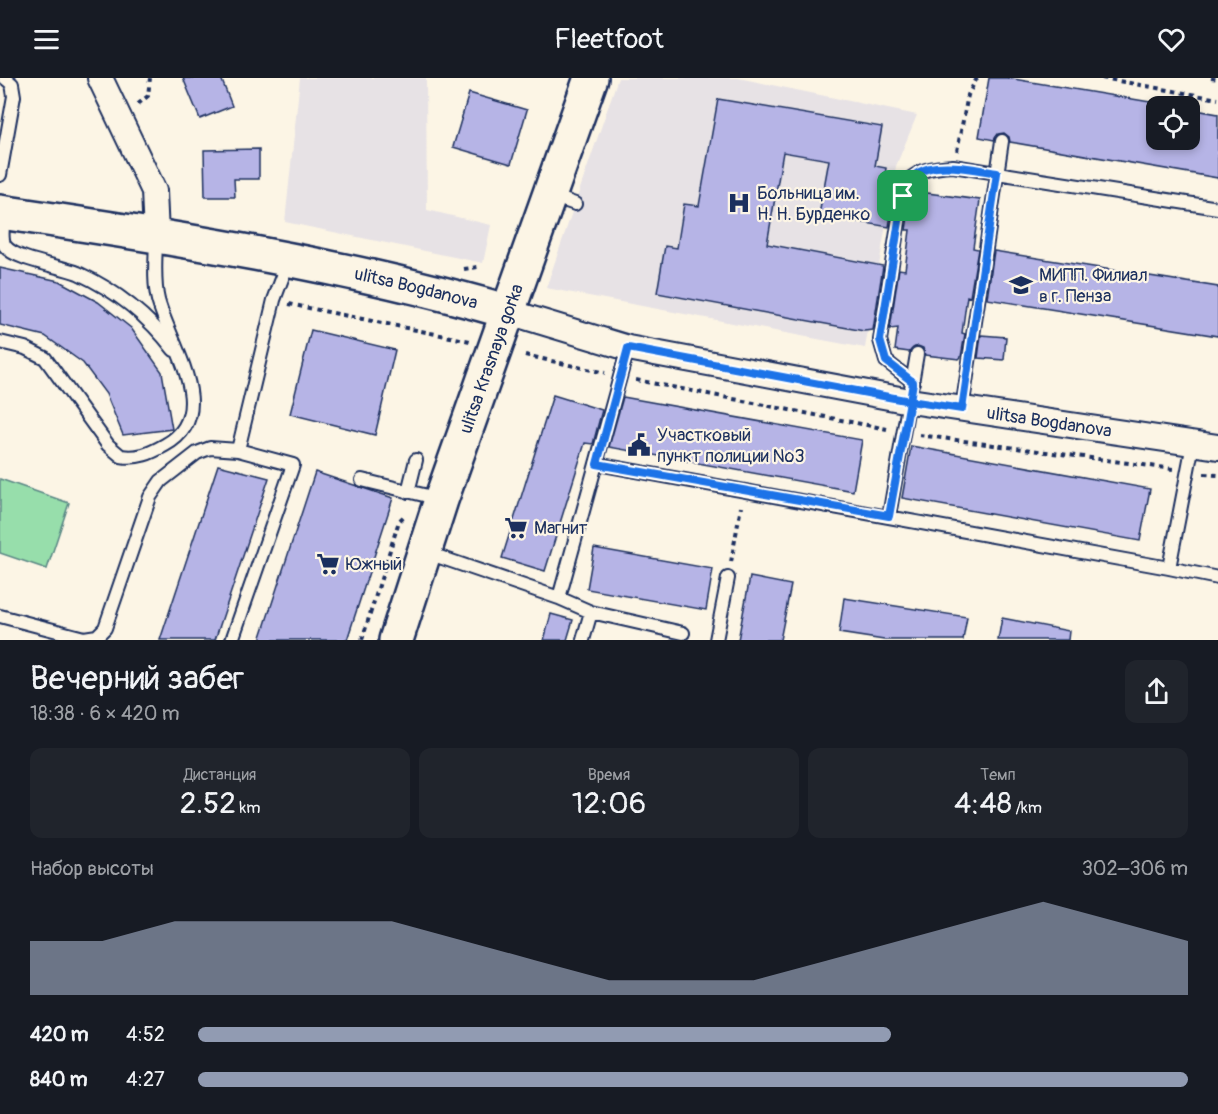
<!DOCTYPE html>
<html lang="ru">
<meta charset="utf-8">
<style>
body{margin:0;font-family:Pangolin,sans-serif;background:#20242c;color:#f1f3f6;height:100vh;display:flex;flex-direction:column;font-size:22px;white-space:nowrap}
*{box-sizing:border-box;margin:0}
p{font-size:20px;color:#9ea1a6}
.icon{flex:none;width:33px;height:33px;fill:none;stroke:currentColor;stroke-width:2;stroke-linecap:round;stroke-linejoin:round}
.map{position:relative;height:562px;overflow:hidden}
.side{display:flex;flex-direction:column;background:#171b24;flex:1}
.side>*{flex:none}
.buttons{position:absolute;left:1146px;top:18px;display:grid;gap:12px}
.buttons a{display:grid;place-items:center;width:54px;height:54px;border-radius:12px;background:#171b24;box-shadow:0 3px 9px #0003;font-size:30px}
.pin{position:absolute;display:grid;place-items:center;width:51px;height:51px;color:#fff;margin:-26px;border-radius:12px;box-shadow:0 3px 9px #0006}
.round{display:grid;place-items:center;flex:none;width:63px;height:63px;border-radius:12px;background:#20242c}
.overview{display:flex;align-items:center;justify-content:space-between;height:102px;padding:0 30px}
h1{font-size:33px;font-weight:600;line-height:45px}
.figures{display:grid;grid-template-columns:repeat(3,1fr);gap:9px;height:102px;padding:6px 30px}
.figures div{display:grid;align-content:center;border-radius:12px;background:#20242c;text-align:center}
.figures b{font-size:30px;font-weight:600}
.figures small{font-size:16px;font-weight:400}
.figures p{font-size:16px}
.chart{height:168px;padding:12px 30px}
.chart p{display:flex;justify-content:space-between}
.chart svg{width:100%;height:108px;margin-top:6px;fill:#919bb2;opacity:.7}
ul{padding:0 30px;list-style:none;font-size:20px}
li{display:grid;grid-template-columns:96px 72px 1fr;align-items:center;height:45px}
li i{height:15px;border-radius:8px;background:#919bb2}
header{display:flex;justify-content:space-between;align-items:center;height:78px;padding:0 30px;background:#171b24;font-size:27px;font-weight:600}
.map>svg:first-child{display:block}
.built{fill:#e7e2e5}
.green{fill:#97deab;stroke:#598684;stroke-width:1.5}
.building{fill:#b6b4e6;stroke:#1b2f5e;stroke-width:1.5}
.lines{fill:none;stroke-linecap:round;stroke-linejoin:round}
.lane-casing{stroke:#1b2f5e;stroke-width:16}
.street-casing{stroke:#1b2f5e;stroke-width:28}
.secondary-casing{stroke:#1b2f5e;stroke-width:38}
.path{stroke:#1b2f5e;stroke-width:4;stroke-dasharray:4.5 4.5;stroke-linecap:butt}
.lane{stroke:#fcf5e5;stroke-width:12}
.street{stroke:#fcf5e5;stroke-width:24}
.secondary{stroke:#fcf5e5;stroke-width:33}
.route-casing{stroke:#fff;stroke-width:12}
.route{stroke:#1a73e8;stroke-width:8}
.labels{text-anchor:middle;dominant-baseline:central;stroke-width:4.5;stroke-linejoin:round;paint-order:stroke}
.poi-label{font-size:18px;fill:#1b2f5e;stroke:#fcf5e5;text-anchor:start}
.street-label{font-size:18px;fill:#1b2f5e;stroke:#fcf5e5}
</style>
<header><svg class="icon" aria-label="menu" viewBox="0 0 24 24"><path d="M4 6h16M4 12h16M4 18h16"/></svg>Fleetfoot<svg class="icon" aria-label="heart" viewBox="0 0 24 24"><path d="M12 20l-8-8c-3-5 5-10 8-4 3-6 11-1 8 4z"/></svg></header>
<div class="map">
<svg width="1218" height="562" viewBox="0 0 1218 562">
<rect width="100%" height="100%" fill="#fcf5e5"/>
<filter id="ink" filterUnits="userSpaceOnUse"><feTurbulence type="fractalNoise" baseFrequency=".0167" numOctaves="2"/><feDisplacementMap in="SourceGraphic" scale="12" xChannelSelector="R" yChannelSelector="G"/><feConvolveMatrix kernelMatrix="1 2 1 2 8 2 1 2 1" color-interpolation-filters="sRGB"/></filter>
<g filter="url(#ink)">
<!-- built -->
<path class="built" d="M300 0H426L427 132 491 147 483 185 285 144Z
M618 0H738L917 37 896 88 865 270 546 210Z"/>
<!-- green -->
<path class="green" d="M0 401 69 425 47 491 0 475Z"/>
<!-- building -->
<path class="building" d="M183 0H221L232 28 200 41Z
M989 0H1007L1174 28H1156V62H1190V31L1218 36V100L1010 64 1009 59 1004 55 998 56 994 62 979 59Z
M469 15 527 32 511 86 453 69Z
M718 21 882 49 875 88 886 90 883 109 895 111 889 149 819 137 829 82 783 74 767 166 883 188 873 252 864 253 657 215 665 168 677 170 684 126 699 128Z
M259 71V101H234L235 119H205L204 72Z
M912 113 980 122 973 170 978 171 970 219 967 218 962 255 965 256 961 279 959 281 925 277 923 270 918 268 909 274 895 272 898 250 890 251 899 191 905 192 910 152H906Z
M994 173 1218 209V258L987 221Z
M0 190 59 203 98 224 131 250 162 294 172 351 123 357 106 316 83 285 45 258 0 247Z
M311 252 395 272 375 357 290 336Z
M981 257 1006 259 1004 282 978 280Z
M553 317 602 332 593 366 585 365 545 493 502 480Z
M623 319 862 362 853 413 609 369Z
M911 368 1150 411 1140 463 902 420Z
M218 387 269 400 215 562H160Z
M315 394 393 420 347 562H260Z
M594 470 713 491 706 532 587 511Z
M750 499 791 507 780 562H738Z
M844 520 967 539 963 562H884L839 555Z
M551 536 573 542 567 562H544Z
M1002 540 1069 553 1068 562H998Z"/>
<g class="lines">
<!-- lane casing -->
<g class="lane-casing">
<path id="lane" d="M0 97 14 18 12 6 5 0
M552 118 575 126
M4 136C4 144 0 160 5 168 15 182 61 188 78 195 115 212 149 239 174 272
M0 264 25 270 45 280 108 367 121 378C138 381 151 375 165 367 222 336 169 265 158 222 153 203 156 178 156 158
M913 304 886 283 880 262 904 109C914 91 935 89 953 88L1218 130
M962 331 1002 63
M1193 366 1169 490 1218 500
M238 372 274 222 289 182
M597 386 1169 490
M362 402 440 421
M408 414 416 382
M889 438 917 276
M425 474 559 520 628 270
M559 520 591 534 683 555
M0 538 84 560 97 558 105 550 150 419 161 403 197 375 210 370 238 372 293 387 232 562
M583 562 591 534
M716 562 728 500"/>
</g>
<!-- street casing -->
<g class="street-casing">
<g id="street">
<path d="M100 0 154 113 156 157"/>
<path id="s1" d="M509 234 628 270 910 323 1218 369"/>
</g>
</g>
<!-- secondary casing -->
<g class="secondary-casing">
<g id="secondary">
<path id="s2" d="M0 134C171 159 343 186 509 234"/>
<path id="s3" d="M396 562 441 422 591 0"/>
</g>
</g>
<!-- path -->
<path class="path" d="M1102 0 1218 21
M1211 0 1218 1
M138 26 148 18 150 0
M957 73 968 17 977 0
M464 191 478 189
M289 226 470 263
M525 277 605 295
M636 302 887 351
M919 357 1173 391
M1204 396 1218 397
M731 484 741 429
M362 562 399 443 406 436"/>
<!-- lane -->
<use href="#lane" class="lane"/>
<!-- street -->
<use href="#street" class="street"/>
<!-- secondary -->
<use href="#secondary" class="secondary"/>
</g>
</g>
<g class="lines" filter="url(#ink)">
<!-- route casing -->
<g class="route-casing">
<path id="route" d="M903 118 880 262 886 283 913 304 910 323 628 270 597 386 889 438 910 323 962 331 997 95C967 90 911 75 903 118"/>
</g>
<!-- route -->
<use href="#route" class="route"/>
</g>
<!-- icons -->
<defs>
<g id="hospital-bare" transform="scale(1.8)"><path d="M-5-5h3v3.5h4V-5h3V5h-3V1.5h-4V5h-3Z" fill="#1b2f5e" stroke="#fcf5e5" stroke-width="2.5" paint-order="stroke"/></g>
<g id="university-bare" transform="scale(1.8)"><path d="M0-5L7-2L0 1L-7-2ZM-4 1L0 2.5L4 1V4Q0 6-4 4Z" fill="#1b2f5e" stroke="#fcf5e5" stroke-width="2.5" paint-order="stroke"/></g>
<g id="civic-bare" transform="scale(1.8)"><path d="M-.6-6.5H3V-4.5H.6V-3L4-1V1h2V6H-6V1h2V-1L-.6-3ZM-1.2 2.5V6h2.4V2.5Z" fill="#1b2f5e" stroke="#fcf5e5" stroke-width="2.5" paint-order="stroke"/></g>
<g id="supermarket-bare" transform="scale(1.8)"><path d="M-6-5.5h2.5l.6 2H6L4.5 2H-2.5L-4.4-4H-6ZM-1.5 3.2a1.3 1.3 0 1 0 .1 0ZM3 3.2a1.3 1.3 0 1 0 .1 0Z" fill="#1b2f5e" stroke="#fcf5e5" stroke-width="2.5" paint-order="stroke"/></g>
</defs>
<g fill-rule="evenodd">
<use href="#hospital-bare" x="739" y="125"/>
<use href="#university-bare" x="1021" y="207"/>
<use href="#civic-bare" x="639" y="367"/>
<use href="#supermarket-bare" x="516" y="450"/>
<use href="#supermarket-bare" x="328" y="486"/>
</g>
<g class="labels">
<!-- poi labels -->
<g class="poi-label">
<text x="757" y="115">Больница им.<tspan x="757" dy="21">Н. Н. Бурденко</tspan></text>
<text x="1039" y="197">МИПП. Филиал<tspan x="1039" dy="21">в г. Пенза</tspan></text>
<text x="657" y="357">Участковый<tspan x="657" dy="21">пункт полиции №3</tspan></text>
<text x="534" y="450">Магнит</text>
<text x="346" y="486">Южный</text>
</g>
<!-- street labels -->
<g class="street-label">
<text stroke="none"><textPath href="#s2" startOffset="423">ulitsa Bogdanova</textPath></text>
<text stroke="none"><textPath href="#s3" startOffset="297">ulitsa Krasnaya gorka</textPath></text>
<text stroke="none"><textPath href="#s1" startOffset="552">ulitsa Bogdanova</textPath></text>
</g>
</g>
</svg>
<div class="buttons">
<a><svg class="icon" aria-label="locate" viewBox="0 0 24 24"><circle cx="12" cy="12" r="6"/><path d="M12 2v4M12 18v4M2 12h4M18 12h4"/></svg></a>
</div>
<div class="pin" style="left:903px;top:118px;background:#1e9e55"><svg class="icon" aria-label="arrive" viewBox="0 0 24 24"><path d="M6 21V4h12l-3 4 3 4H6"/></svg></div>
</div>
<section class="side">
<div class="overview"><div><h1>Вечерний забег</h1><p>18:38 · 6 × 420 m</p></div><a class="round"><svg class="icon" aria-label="share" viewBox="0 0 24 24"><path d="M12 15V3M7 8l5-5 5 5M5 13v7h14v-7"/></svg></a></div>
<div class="figures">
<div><p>Дистанция</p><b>2.52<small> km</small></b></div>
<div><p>Время</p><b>12:06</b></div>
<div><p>Темп</p><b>4:48<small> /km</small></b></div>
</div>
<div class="chart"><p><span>Набор высоты</span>302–306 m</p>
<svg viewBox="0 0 160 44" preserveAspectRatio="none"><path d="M0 44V22L10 22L20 14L30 14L40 14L50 14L60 22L70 30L80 38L90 38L100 38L110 30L120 22L130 14L140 6L150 14L160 22V44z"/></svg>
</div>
<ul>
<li><b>420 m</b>4:52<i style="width:70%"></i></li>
<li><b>840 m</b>4:27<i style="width:100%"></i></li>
</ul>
</section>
